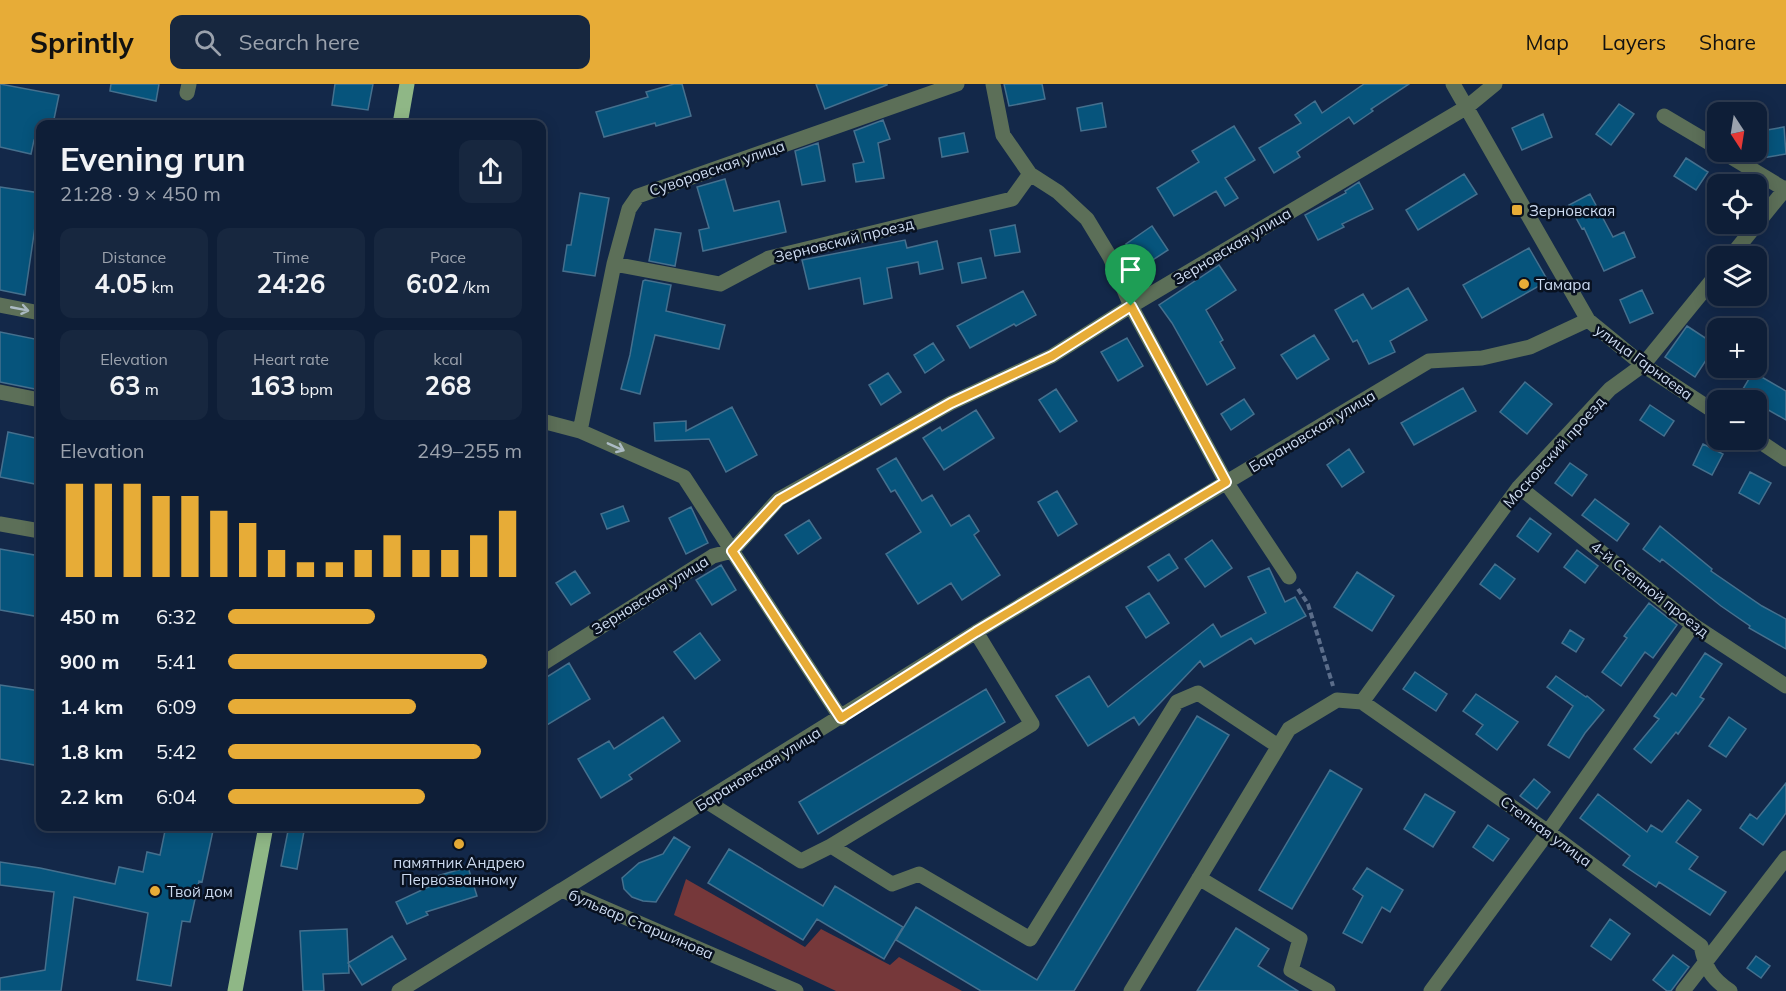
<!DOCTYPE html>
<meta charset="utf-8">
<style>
body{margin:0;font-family:Mulish,sans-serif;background:#17273f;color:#f1f3f6;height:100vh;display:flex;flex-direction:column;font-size:22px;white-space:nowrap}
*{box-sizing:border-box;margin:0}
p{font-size:20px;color:#9ba2ad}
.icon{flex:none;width:33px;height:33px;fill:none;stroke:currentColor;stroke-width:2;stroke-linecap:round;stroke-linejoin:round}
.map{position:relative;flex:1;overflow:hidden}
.drawer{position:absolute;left:36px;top:36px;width:510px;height:711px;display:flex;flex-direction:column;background:#0e1e37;border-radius:12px;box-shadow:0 3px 15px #0003,0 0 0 2px #2e3c52}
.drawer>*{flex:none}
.needle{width:39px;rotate:168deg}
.controls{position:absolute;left:1707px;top:18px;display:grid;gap:12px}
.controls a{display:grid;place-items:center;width:60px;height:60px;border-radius:12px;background:#0e1e37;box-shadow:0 3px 15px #0003,0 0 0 2px #2e3c52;font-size:30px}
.pin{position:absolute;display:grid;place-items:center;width:51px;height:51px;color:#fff;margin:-62px -26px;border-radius:50% 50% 50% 0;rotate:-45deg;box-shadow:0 0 6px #0007}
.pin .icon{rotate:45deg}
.round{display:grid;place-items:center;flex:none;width:63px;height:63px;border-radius:12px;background:#17273f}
.headline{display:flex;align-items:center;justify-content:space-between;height:102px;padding:0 24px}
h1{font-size:33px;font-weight:700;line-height:45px}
.figures{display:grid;grid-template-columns:repeat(3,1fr);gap:9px;height:102px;padding:6px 24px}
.figures div{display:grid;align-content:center;border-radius:12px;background:#17273f;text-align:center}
.figures b{font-size:26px;font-weight:700}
.figures small{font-size:16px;font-weight:400}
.figures p{font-size:16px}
.chart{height:168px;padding:12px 24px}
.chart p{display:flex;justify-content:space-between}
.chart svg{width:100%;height:108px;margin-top:6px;stroke:#e7ac37;stroke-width:6}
ul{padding:0 24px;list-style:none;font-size:20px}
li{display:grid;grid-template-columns:96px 72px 1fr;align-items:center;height:45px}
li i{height:15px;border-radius:8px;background:#e7ac37}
header{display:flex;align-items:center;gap:36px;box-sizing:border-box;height:84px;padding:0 30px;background:#e7ac37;color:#111}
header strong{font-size:28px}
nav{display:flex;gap:33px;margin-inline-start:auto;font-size:21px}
.search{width:420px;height:54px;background:#17273f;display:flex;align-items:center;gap:15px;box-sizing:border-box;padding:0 21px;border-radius:12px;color:#9ba2ad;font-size:22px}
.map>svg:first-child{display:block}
.green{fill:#76383a}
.building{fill:#06547c;stroke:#45708e;stroke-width:1.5}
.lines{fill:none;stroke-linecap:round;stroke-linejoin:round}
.path{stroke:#5b6d8a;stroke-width:4;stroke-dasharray:6 3;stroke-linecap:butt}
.minor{stroke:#5c6f58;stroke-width:15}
.major{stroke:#8fb786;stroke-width:15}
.oneway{stroke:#acbbc4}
.route-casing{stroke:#fff;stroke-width:12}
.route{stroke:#e7ac37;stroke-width:8}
.poi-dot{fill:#e7ac37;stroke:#081120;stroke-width:2}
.labels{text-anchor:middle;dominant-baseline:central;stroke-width:5;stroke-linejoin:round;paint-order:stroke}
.street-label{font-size:15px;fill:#cedcf2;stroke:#081120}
.poi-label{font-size:15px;fill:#cedcf2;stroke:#081120;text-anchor:start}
</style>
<header>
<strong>Sprintly</strong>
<div class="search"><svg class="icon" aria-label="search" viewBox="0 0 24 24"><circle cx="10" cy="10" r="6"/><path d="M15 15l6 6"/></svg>Search here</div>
<nav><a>Map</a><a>Layers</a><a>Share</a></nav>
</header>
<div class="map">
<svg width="1786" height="907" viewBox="0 0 1786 907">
<rect width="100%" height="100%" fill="#132849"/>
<!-- green -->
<path class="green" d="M686 795 805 863 821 845 890 881 899 873 962 907H836L674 831Z"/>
<!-- building -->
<path class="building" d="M0 0 59 11 53 40H40V57L34 56 31 70 0 63Z
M111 0H159L156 17 110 7Z
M335 0H373L368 26 332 21Z
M674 0H682L691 32 656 42 655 39 604 53 596 28 648 13 646 8Z
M816 0H887V1L825 25Z
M1004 0H1042L1045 15 1009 22Z
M1364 0H1409L1371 25 1373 27 1354 40 1349 33 1297 68 1300 73 1274 89 1259 64 1301 39 1295 31 1315 17 1322 29Z
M1102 19 1106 43 1081 47 1077 24Z
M1619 20 1634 30 1611 61 1596 50Z
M1543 30 1552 53 1522 66 1512 44Z
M883 36 890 55 878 59 884 94 856 98 853 80 864 78 854 47Z
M1234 42 1255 76 1225 94 1238 114 1225 122 1216 107 1174 132 1157 104 1199 78 1192 67Z
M1784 43 1786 70 1756 75V48Z
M964 49 968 68 942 73 939 54Z
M818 59 825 97 802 101 795 67Z
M1686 74 1708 88 1696 106 1674 92Z
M1464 90 1477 110 1418 146 1406 126Z
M725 95 734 127 779 117 786 148 703 167 699 146 709 144 697 103Z
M1359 98 1373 125 1342 140 1344 143 1318 156 1305 131 1346 109 1345 107Z
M0 103 40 109 25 211 0 206Z
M580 109 609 114 595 192 563 187 567 161H571Z
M1590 110 1613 153 1624 148 1635 173 1604 187 1584 144 1582 145 1569 121Z
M1015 141 1020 168 995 172 990 146Z
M1152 142 1168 166 1142 183 1126 160Z
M655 145 681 149 675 182 649 177Z
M905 156 907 164 937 157 943 185 920 190 918 178 887 184 892 214 864 220 860 194 809 205 802 176Z
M1529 164 1548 197 1482 234 1463 201Z
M981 174 986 194 962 199 958 179Z
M1219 181 1236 206 1206 226 1223 256 1220 258 1235 284 1207 301 1172 239 1159 221Z
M645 196 671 201 666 227 725 241 719 265 655 251 640 310 621 305 630 271 643 197Z
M1408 204 1427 236 1390 257 1395 268 1369 280 1357 256 1353 258 1335 226 1363 210 1372 225Z
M1642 206 1653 229 1630 239 1620 216Z
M1023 207 1036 231 1016 242 1014 240 970 264 957 242Z
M1687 242 1716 261 1695 293 1665 273Z
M0 248 40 256V306L0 298Z
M1314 251 1329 275 1297 295 1281 271Z
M1127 254 1143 282 1118 297 1101 268Z
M933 259 944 276 925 289 914 271Z
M1753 288 1786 307V336L1756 319V316H1752L1740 310Z
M888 289 901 308 881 321 869 301Z
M1525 298 1552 320 1527 350 1500 328Z
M1463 304 1476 327 1414 361 1401 339Z
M1056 305 1077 337 1060 348 1039 316Z
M1244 315 1254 330 1231 346 1221 330Z
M1650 321 1674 337 1664 352 1640 336Z
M732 323 757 371 726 388 709 355 655 357 654 339 686 337V347Z
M976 326 994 354 944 386 923 354 940 343 942 347Z
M8 348 40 355V401L0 393Z
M1703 360 1723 370 1712 391 1693 381Z
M1349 365 1364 388 1342 403 1327 381Z
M896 374 922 417 932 411 951 442 969 431 979 447 974 451 1000 491 962 516 951 499 918 520 886 470 921 448 895 406 891 408 877 385Z
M1570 379 1587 391 1572 412 1555 399Z
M1750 388 1771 399 1759 420 1739 409Z
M1057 407 1077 440 1058 452 1038 418Z
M1595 415 1629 440 1617 457 1582 431Z
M623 422 629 437 607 445 601 430Z
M691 423 708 459 686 470 669 434Z
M1530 434 1551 450 1538 468 1517 452Z
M809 436 821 454 798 470 785 451Z
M1660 442 1712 485 1711 487 1762 522 1786 535V565L1749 544 1750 542 1721 522 1662 475 1660 478 1643 465Z
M1212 456 1232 484 1205 503 1185 475Z
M0 465 40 472V533L0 526Z
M1577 466 1598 482 1585 499 1564 483Z
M1169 470 1178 484 1158 497 1148 483Z
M1495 480 1515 495 1500 515 1480 500Z
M721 481 736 506 712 521 696 496Z
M1269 484 1285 518 1295 513 1306 532 1255 560 1251 554 1204 583 1200 577 1139 641 1134 633 1088 662 1056 612 1089 592 1108 623 1213 540 1221 553 1266 529 1248 493Z
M575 487 590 509 571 521 556 499Z
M1357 488 1394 512 1372 547 1334 523Z
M1149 509 1169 539 1146 554 1126 523Z
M1649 519 1677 541 1653 574 1645 568 1621 602 1602 588 1627 554 1624 552Z
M1570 546 1584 555 1576 568 1562 559Z
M700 549 720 576 695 595 674 568Z
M1705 569 1722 580 1700 613 1704 615 1678 650 1676 648 1651 679 1634 665 1659 635 1654 632 1672 609 1676 612Z
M569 579 590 615 542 644V596Z
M1415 588 1447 610 1436 627 1403 605Z
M1556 592 1586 613 1587 612 1604 626 1585 649 1569 674 1548 661 1573 622 1547 603Z
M0 601 40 607V682L0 675Z
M986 605 1005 638 818 750 799 718Z
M1476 610 1518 638 1497 666 1476 650 1483 641 1463 627Z
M1197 632 1229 651 1074 907H981L896 856 916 823 1037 896Z
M663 633 680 657 629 691 632 695 601 714 578 675 609 657 614 665Z
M1729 633 1746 645 1726 673 1709 662Z
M1330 686 1362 705 1292 825 1259 806Z
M1534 695 1550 708 1537 725 1520 712Z
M1786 699V729L1763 761 1740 744 1750 730 1757 735Z
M1425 710 1455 728 1433 763 1404 745Z
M1598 710 1647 748 1651 741 1662 748 1688 716 1701 726 1676 758 1698 773 1689 785 1726 808 1710 831 1659 798 1656 803 1623 781 1630 772 1580 734Z
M1488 741 1509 755 1493 777 1473 763Z
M166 742H214L202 798 199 797 190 838 182 837 171 902 137 896 148 829 74 813 61 907H0V894L45 886 54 808 0 801V778L40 784 115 800 119 783 143 788 147 768 160 771Z
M289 742H305L297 785 281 782Z
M674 753 690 763 656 818 643 817 632 813 624 805 622 794 639 779 663 770Z
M729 765 823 822 835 802 903 843 884 875 817 835 803 856 708 799Z
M468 783 477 812 426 828 428 831 407 840 396 818 439 798 437 792Z
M1367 784 1403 806 1390 828 1382 823 1362 859 1343 849 1363 812 1353 805Z
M1610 835 1630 850 1611 876 1591 862Z
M1236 844 1269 865 1258 882 1298 907H1197Z
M347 845 349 889 323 890 324 907H303L300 847Z
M392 852 406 875 362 901 348 879Z
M1673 871 1689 883 1671 907H1667L1653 896Z
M1756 872 1770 882 1761 894 1747 884Z"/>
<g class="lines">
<!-- path -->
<path class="path" d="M1298 505 1308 520 1333 602"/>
<!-- minor -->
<path class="minor" d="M993 0 1003 51 1030 90 1058 108 1087 135 1110 173 1131 222 1226 398 1289 493
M1453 0 1588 236 1643 281 1718 330
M187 9 189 0
M1664 32 1718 64
M1723 68 1786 106
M1731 172 1786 104
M614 180 720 200 769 174 1012 115 1030 90
M0 221 40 229
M0 308 40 316
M542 337 580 347 684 393 841 634
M580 347 614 180 629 125 638 112 957 0
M1756 355 1786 375
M1519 403 1693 541 1786 602
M0 440 40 447
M542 580 713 472 732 467 779 415 951 319 1052 272 1131 222 1467 23 1495 0
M1362 618 1519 403 1610 305 1643 281 1718 189
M706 717 801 777 831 762 892 800 919 790 1030 855 1177 618 1198 609 1278 662
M831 762 1032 640 976 548
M1199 794 1300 855 1291 886 1328 907
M562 806 976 548 1429 277 1482 274 1530 263 1588 236
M399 907 562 806 796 907
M1131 907 1289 645 1337 616 1362 618 1548 748 1701 862C1706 885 1711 894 1730 907
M1431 907 1548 748 1693 541
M1683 907 1786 774"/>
<!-- major -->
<path class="major" d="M400 40 407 0
M235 907 266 742"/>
</g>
<!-- one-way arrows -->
<defs><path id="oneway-shaft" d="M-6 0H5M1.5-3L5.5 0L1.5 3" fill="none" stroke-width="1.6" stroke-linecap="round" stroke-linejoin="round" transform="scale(1.5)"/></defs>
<g class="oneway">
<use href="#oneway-shaft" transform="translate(20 225) rotate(11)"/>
<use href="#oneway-shaft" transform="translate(616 363) rotate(24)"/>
</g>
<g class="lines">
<!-- route casing -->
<g class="route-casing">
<path id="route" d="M1131 222 1226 398 976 548 841 634 732 467 779 416 951 319 1052 272Z"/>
</g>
<!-- route -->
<use href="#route" class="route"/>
</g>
<!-- markers -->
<g class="poi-dot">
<rect x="1511" y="120" width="12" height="12" rx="3"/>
<circle cx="1524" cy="200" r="6"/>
<circle cx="459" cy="760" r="6"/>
<circle cx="155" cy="807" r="6"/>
</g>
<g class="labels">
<!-- street labels -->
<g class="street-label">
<text transform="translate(717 84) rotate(-19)">Суворовская улица</text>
<text transform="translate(844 156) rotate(-14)">Зерновский проезд</text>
<text transform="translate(1232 162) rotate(-31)">Зерновская улица</text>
<text transform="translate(1644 278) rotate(36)">улица Гарнаева</text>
<text transform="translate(1312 347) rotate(-31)">Барановская улица</text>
<text transform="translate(1554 368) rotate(-48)">Московский проезд</text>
<text transform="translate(1650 505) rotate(38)">4-й Степной проезд</text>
<text transform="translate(650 511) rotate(-32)">Зерновская улица</text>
<text transform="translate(758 685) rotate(-32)">Барановская улица</text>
<text transform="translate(1546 747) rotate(36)">Степная улица</text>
<text transform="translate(641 840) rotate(23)">бульвар Старшинова</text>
</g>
<!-- poi labels -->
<g class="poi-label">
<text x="1529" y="126">Зерновская</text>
<text x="1536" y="200">Тамара</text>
<text x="459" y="778" text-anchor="middle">памятник Андрею<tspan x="459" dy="17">Первозванному</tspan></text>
<text x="167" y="807">Твой дом</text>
</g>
</g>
</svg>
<div class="controls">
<a><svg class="needle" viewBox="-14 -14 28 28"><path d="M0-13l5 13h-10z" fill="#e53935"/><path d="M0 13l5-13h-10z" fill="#9ba2ad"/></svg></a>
<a><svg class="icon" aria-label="locate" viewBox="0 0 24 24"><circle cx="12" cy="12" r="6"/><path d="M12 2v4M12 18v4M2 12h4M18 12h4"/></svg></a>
<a><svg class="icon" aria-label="layers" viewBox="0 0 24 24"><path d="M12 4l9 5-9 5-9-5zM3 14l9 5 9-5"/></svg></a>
<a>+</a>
<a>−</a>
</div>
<div class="pin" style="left:1131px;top:222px;background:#1e9e55"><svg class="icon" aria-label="arrive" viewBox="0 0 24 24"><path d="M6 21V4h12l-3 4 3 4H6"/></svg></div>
<section class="drawer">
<div class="headline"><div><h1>Evening run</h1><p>21:28 · 9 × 450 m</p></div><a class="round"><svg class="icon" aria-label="share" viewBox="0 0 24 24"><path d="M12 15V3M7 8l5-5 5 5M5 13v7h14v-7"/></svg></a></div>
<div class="figures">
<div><p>Distance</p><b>4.05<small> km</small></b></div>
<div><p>Time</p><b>24:26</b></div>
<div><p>Pace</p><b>6:02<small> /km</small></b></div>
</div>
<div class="figures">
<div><p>Elevation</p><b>63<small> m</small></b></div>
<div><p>Heart rate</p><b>163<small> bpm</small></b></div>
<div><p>kcal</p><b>268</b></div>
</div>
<div class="chart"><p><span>Elevation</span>249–255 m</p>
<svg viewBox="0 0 160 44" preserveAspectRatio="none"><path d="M5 44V6M15 44V6M25 44V6M35 44V11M45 44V11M55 44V17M65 44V22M75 44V33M85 44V38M95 44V38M105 44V33M115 44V27M125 44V33M135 44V33M145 44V27M155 44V17"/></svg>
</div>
<ul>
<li><b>450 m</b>6:32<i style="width:50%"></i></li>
<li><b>900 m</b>5:41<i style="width:88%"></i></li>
<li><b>1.4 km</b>6:09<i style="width:64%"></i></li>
<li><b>1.8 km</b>5:42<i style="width:86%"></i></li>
<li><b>2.2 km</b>6:04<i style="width:67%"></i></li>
</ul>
</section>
</div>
